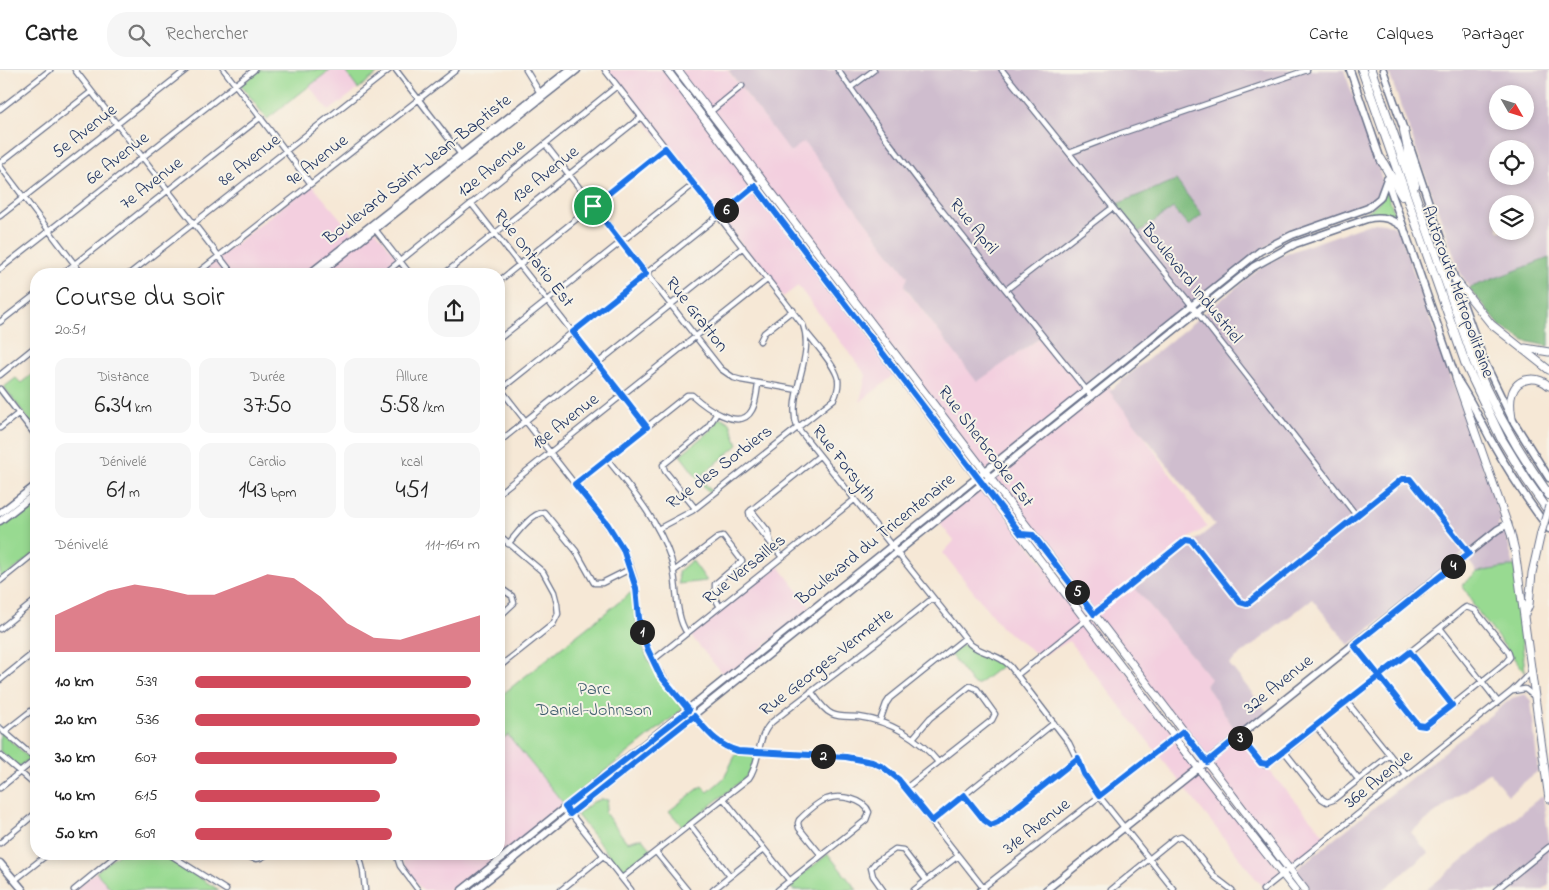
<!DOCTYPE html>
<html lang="fr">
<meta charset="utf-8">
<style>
body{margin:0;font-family:"Indie Flower",sans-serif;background:#f6f6f6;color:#222;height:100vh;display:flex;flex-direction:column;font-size:19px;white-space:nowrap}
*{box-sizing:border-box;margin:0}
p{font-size:16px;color:#767676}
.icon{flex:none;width:28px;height:28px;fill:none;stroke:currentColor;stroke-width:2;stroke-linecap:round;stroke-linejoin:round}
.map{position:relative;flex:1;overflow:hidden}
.panel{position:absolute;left:30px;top:198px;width:475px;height:592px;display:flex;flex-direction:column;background:#fff;border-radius:20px;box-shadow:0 2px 8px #0003}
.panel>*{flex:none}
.needle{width:32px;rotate:129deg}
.controls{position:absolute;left:1489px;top:15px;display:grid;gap:10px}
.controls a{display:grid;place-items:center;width:45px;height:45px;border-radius:50%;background:#fff;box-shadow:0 2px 8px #0003;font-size:25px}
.pin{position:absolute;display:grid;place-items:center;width:42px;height:42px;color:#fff;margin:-21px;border:2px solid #fff;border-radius:50%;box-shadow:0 1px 5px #0007}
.km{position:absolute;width:25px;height:25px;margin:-12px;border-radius:50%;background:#222;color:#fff;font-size:14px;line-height:25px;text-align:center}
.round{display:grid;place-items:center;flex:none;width:52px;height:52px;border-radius:20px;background:#f6f6f6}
.headline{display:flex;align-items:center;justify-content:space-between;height:85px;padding:0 25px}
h1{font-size:28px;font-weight:600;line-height:38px}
.metrics{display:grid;grid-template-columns:repeat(3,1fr);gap:8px;height:85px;padding:5px 25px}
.metrics div{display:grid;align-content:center;border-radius:12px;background:#f6f6f6;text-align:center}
.metrics b{font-size:25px;font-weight:600}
.metrics small{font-size:14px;font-weight:400}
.metrics p{font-size:14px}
.chart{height:140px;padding:10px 25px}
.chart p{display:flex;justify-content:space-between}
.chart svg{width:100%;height:90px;margin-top:5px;fill:#d1495b;opacity:.7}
ul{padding:0 25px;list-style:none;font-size:16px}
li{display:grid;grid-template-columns:80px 60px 1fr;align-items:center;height:38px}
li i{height:12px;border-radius:6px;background:#d1495b}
header{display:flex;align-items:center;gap:30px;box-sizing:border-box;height:70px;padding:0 25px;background:#fff;border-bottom:1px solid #e0e0e0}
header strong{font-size:24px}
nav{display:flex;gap:28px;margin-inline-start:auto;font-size:18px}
.search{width:350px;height:45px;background:#f6f6f6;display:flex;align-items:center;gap:12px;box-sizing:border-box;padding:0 18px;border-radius:20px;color:#767676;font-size:19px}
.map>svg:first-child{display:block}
.built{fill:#f3cfdf}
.industrial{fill:#cfbdce;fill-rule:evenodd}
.green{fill:#98da91;stroke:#5a8478}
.forest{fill:#7aba7b;stroke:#4a746c}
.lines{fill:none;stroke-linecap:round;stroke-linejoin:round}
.street-casing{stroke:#687088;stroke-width:7}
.secondary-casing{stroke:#687088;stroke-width:9}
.primary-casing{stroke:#687088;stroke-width:9}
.highway-casing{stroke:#687088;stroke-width:10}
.street{stroke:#fff;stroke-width:4.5}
.secondary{stroke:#fff;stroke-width:6}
.primary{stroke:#fff;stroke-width:7}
.highway{stroke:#fff;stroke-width:8}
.primary-bridge-casing{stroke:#687088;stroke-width:9;stroke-linecap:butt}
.primary-bridge{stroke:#fff;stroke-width:7}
.route-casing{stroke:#fff;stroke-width:10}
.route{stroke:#1a73e8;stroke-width:6}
.labels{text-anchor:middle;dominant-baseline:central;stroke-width:4;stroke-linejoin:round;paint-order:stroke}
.street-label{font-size:18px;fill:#1b2f5e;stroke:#f7f3e8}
.park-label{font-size:18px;fill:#3a5a6b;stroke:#f7f3e8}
</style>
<header>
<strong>Carte</strong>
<div class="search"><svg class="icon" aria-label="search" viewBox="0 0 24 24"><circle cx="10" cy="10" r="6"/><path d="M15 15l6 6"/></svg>Rechercher</div>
<nav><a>Carte</a><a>Calques</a><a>Partager</a></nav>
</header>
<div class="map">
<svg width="1549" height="820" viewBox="0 0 1549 820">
<rect width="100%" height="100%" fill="#f7f3e8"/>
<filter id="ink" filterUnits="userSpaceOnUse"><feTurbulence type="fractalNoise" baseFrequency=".02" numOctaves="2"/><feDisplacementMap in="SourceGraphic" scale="10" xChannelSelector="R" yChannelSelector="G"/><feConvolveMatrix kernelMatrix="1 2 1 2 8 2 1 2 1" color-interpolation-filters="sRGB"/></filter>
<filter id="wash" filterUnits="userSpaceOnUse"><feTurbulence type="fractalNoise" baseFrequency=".0096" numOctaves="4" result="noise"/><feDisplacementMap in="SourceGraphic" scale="20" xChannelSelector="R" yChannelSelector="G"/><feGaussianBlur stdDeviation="1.12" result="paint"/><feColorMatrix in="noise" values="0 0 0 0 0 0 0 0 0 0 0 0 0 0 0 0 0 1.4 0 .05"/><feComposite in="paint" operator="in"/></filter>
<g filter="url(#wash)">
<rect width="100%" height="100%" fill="#f6e8d6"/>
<!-- built -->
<path class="built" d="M330 0H344L358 19 329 41 309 16Z
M605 0H666L897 303 860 332 866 305 798 216 783 227Z
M678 0H727L788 78 802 69 908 207 904 217 977 311 1044 266 1086 320 985 402Z
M311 114 356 167 309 204H198Z
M375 159 400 191 384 204H318Z
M1108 314 1207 457 1186 470 1132 514 1211 609 1205 614 1239 666 1327 768 1289 799 989 408Z
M982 414 1283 804 1264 819 1069 571 1041 587 1002 558 943 483 954 471 937 450Z
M778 495 811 538 725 607 691 566Z
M507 664 564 734 457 820H422L409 804 400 784H499V671Z
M96 802 112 820H74Z"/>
<!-- industrial -->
<path class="industrial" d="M728 0H1344L1383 112 1379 123 1371 132 1285 163 1260 181 1086 320 1043 266 977 312 904 216 908 207 804 72 790 82Z
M1388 0H1549V188L1469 218 1460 202ZM1498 24H1525V51H1498ZM1498 79H1525V106H1498ZM1498 134H1525V161H1498Z
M1375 152 1384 153 1393 156 1402 165 1404 176 1496 433 1501 450 1498 454 1502 462 1506 464 1514 496 1477 502 1463 483 1349 575 1312 529 1229 594 1268 643 1239 666 1205 614 1211 609 1135 518 1215 455 1109 321 1259 199 1279 187 1301 178Z
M1525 624 1531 631 1538 701 1508 725 1489 702 1411 762 1428 783 1383 820H1309L1294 801 1512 628Z
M1543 725 1549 771V815L1542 820H1426Z"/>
<!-- green -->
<path class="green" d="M260 0H330L267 49 241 15Z
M344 0H382L358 19Z
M1386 120 1397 150C1371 136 1324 160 1297 169L1296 168 1367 142 1380 131Z
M36 301V359L4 317 16 308 21 313Z
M722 348 730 353 738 375 700 407 711 421 709 423 680 385 711 360 718 349Z
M36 423V482L0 511V451Z
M692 490 707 511 679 514 678 502Z
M1515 496 1525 603 1473 535 1471 529 1462 515 1477 502Z
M633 521C634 532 635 544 637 555 642 589 663 613 683 639L564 734 508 665 499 671V627Z
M962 575H965L975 583 1003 595 977 615 972 613 950 584Z
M0 661 28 687V690L20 696H17L0 681Z
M736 684 755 686 752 697 745 708 683 757 669 741 702 716 708 722 724 708Z
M602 729 608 730 605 743 627 772 642 768 652 780 623 803 577 745 593 732Z
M118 784H162L219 820H112L96 802Z
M828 784 857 820H793L789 815Z"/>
<!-- forest -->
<path class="forest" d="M1176 110 1202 145 1189 156 1173 138 1139 162 1117 134Z
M1549 188V276H1547L1525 271 1501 257 1469 218Z"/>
</g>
<g filter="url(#ink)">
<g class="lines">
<!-- street casing -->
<g class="street-casing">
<path id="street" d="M75 0 232 203
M224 0 311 114
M396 0 462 86
M526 0 540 23
M605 0 803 255C815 287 786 325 797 357L970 574C982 584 999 584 1010 596L1069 673 1084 704 1099 726 1174 820
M838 0 888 71 931 127 1092 327
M1002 0 1197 242 1356 445
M850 18 874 0
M0 39 50 0
M709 43 742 16
M545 74 721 299 734 308 741 310 798 320
M1069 83 1119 64 1307 0
M0 93 91 22
M0 96 82 204
M471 133 647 357
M0 146 186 0
M374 158 410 204
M0 199 254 0
M62 204 261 47
M129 204 389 0
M196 204 456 0
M384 204 617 16
M444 204 641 47
M499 211 665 78
M1007 219 1112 138
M0 252 36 224
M499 269 694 114
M760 271 764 263 793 240
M0 305 36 276
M499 317 617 468C625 483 633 500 636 518 639 535 638 553 644 570 653 599 673 620 692 643 705 660 717 676 738 681L846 687 860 689 878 695 898 709 985 820
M0 319 36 366
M500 320 762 111
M0 358 19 343
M499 372 743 177
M607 389C632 420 658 450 671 489 678 511 674 545 687 563
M575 414 687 325H692C704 336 740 363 752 340 756 333 757 322 758 314
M499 423 768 209
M695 438 665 401 663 395 706 360 717 343
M751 440 768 461 770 470
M658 459 692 441 834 329C837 323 839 316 838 309 835 295 816 275 807 263
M499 465 543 502 554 522 557 534 558 544 553 554 499 597
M508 474C517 464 530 444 544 442L576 481 594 513H602L630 499
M782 487 750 447 749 442 819 386
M674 501 719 467 723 466 742 491 715 514V528L720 537
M0 511 36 482
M499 517 512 526 514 533 499 547
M1440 558 1498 632
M0 559 36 530
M1410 582 1452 635
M652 591 854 430
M1017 605 1186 470 1192 471 1240 532 1247 534 1404 408 1411 411 1469 483
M0 610 36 581
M811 621C817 629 823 640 832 644 840 648 850 646 859 647 890 651 919 668 938 692
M1513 621 1525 619 1535 627
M1347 632 1406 705
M880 651 886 634 890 628 965 568
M1316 656 1358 709
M0 658 36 689
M4 662 36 637
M1239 666 1264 695 1267 694C1290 680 1312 659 1334 642 1377 608 1421 574 1463 539L1466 537 1475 540 1508 581 1510 587 1506 592 1429 654 1422 656 1415 652 1354 575
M1284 681 1322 729 1327 732 1333 730 1390 685
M0 685 36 716
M0 718 36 689
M906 718 992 650 995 644 977 619 970 616 930 648 913 668
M964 725 984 750 987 753 994 754 1078 688
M723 728 790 811
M570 743 631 820
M932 751 1054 653
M690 755 730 806
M0 773 36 743
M656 782 687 820
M169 784 226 820
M245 784C254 790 258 791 267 784
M359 784 363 800 365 820
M396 784 400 796 418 820
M622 808 749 708C761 691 756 667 772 652 825 610 881 571 933 528
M15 810 48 784
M74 820 118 784
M561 820 603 786
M713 820 764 779
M778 820 866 750 869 742C864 729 840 724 827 729 817 732 806 743 799 750L798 753 799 758 821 785
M883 820 873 806 871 798 875 793 895 779 903 780 926 810
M914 820 958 786
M980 820 1183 661
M1111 820 1175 768 1181 766 1186 770 1215 807 1232 820
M1263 820 1512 621 1531 602
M1496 820 1549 777"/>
</g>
<!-- secondary casing -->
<g class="secondary-casing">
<path id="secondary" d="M1350 0 1382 93
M1383 0 1405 63
M1409 74 1461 228 1484 291 1512 349 1549 408
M1387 110 1456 308C1470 328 1480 350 1492 372 1509 402 1528 432 1549 459
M309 204 569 0
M318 204 577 0
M0 443 36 415
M0 451 36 423
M0 793 23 820
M462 820 1260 181 1292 165 1368 138 1380 128 1387 109
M475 820 1253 197 1295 174 1367 149C1382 145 1392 149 1404 158
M1046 820 1497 460 1508 454"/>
</g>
<!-- primary casing -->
<g class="primary-casing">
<path id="primary" d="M667 0 1196 695 1295 820
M678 0 1305 820
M1455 209 1491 254 1549 300
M1525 278 1549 282
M1456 308 1511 464 1515 481 1549 729
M1512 349C1511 341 1509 332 1512 324 1517 307 1537 305 1549 316
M1525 544 1529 535 1532 503 1541 463"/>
</g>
<!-- highway casing -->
<g class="highway-casing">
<path id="highway" d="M1362 0 1466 295 1501 368 1526 409 1549 442
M1371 0 1474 292C1494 339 1519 383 1549 425
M1404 60 1415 115
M1381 89 1402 126"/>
</g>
<!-- street -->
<use href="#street" class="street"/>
<!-- secondary -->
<use href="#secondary" class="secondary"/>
<!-- primary -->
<use href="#primary" class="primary"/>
<!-- highway -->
<use href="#highway" class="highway"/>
<!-- primary-bridge casing -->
<g class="primary-bridge-casing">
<path id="primary-bridge" d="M1541 463 1549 436"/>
</g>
<!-- primary-bridge -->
<use href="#primary-bridge" class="primary-bridge"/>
</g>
</g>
<g class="lines" filter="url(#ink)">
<!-- route casing -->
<g class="route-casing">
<path id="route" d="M593 136 646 204 573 262 647 357 575 414 608 455 623 479 636 518 640 558 648 580 660 605 689 640 565 737 570 744 694 646C707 661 718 676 738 681L846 687 872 692 883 697 898 709 932 751 964 725 984 750 991 755 998 752 1078 688 1084 704 1099 726 1183 661 1207 692 1239 666 1261 693 1267 694 1379 606 1418 655 1425 656 1452 635 1410 582 1379 606 1354 575 1469 483 1410 409H1402L1247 534 1240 532 1192 471 1186 470 1094 544 1033 465 1021 464 755 116 719 146 665 78 593 136"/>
</g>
<!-- route -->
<use href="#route" class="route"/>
</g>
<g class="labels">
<!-- street labels -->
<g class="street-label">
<text transform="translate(85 62) rotate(-38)">5e Avenue</text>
<text transform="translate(118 89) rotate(-38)">6e Avenue</text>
<text transform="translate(250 91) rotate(-38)">8e Avenue</text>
<text transform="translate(318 91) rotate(-38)">9e Avenue</text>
<text transform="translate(492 99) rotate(-39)">12e Avenue</text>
<text transform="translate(418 100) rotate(-38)">Boulevard Saint-Jean-Baptiste</text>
<text transform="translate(546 105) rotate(-39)">13e Avenue</text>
<text transform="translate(152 114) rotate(-38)">7e Avenue</text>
<text transform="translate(973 157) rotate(51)">Rue April</text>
<text transform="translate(533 189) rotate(52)">Rue Ontario Est</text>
<text transform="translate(1191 214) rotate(51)">Boulevard Industriel</text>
<text transform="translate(1457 222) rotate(70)">Autoroute Métropolitaine</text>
<text transform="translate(696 245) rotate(52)">Rue Gratton</text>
<text transform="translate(566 352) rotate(-38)">18e Avenue</text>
<text transform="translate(985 377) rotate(53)">Rue Sherbrooke Est</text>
<text transform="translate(843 394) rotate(52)">Rue Forsyth</text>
<text transform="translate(720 398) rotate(-37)">Rue des Sorbiers</text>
<text transform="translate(876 470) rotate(-39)">Boulevard du Tricentenaire</text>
<text transform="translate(745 500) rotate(-39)">Rue Versailles</text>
<text transform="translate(827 593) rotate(-38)">Rue Georges-Vermette</text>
<text transform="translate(1279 615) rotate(-39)">32e Avenue</text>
<text transform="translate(1379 710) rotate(-39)">36e Avenue</text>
<text transform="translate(1037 757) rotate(-38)">31e Avenue</text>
</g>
<!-- park labels -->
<g class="park-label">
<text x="594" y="620">Parc<tspan x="594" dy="21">Daniel-Johnson</tspan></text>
</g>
</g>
</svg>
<div class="controls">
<a><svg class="needle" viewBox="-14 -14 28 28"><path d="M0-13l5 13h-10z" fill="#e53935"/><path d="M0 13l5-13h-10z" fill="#767676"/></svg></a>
<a><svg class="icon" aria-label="locate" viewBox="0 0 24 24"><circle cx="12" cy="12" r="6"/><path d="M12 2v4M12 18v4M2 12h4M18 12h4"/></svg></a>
<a><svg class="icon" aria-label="layers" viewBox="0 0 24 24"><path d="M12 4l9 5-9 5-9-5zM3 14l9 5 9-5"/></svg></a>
</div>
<div class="pin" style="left:593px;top:136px;background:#1e9e55"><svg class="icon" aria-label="arrive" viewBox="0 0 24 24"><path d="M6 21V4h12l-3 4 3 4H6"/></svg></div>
<b class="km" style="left:642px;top:562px">1</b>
<b class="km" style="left:823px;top:686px">2</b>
<b class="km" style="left:1240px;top:668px">3</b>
<b class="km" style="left:1453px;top:496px">4</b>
<b class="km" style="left:1077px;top:522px">5</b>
<b class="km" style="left:726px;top:140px">6</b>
<section class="panel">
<div class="headline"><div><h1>Course du soir</h1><p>20:51</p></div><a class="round"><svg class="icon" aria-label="share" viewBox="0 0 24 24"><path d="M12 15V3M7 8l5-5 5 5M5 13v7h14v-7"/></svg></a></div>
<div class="metrics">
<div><p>Distance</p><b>6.34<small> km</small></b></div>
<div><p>Durée</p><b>37:50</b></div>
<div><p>Allure</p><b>5:58<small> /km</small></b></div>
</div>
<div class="metrics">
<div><p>Dénivelé</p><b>61<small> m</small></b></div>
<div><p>Cardio</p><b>143<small> bpm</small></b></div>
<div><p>kcal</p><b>451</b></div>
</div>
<div class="chart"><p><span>Dénivelé</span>111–164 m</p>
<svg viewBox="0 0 160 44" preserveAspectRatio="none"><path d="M0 44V26L10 20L20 14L30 11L40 13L50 16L60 16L70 11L80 6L90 8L100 17L110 30L120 37L130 38L140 34L150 30L160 26V44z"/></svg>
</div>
<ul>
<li><b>1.0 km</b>5:39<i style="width:97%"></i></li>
<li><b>2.0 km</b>5:36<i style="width:100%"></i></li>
<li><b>3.0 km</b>6:07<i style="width:71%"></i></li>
<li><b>4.0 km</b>6:15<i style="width:65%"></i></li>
<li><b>5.0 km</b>6:09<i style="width:69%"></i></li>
</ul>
</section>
</div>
